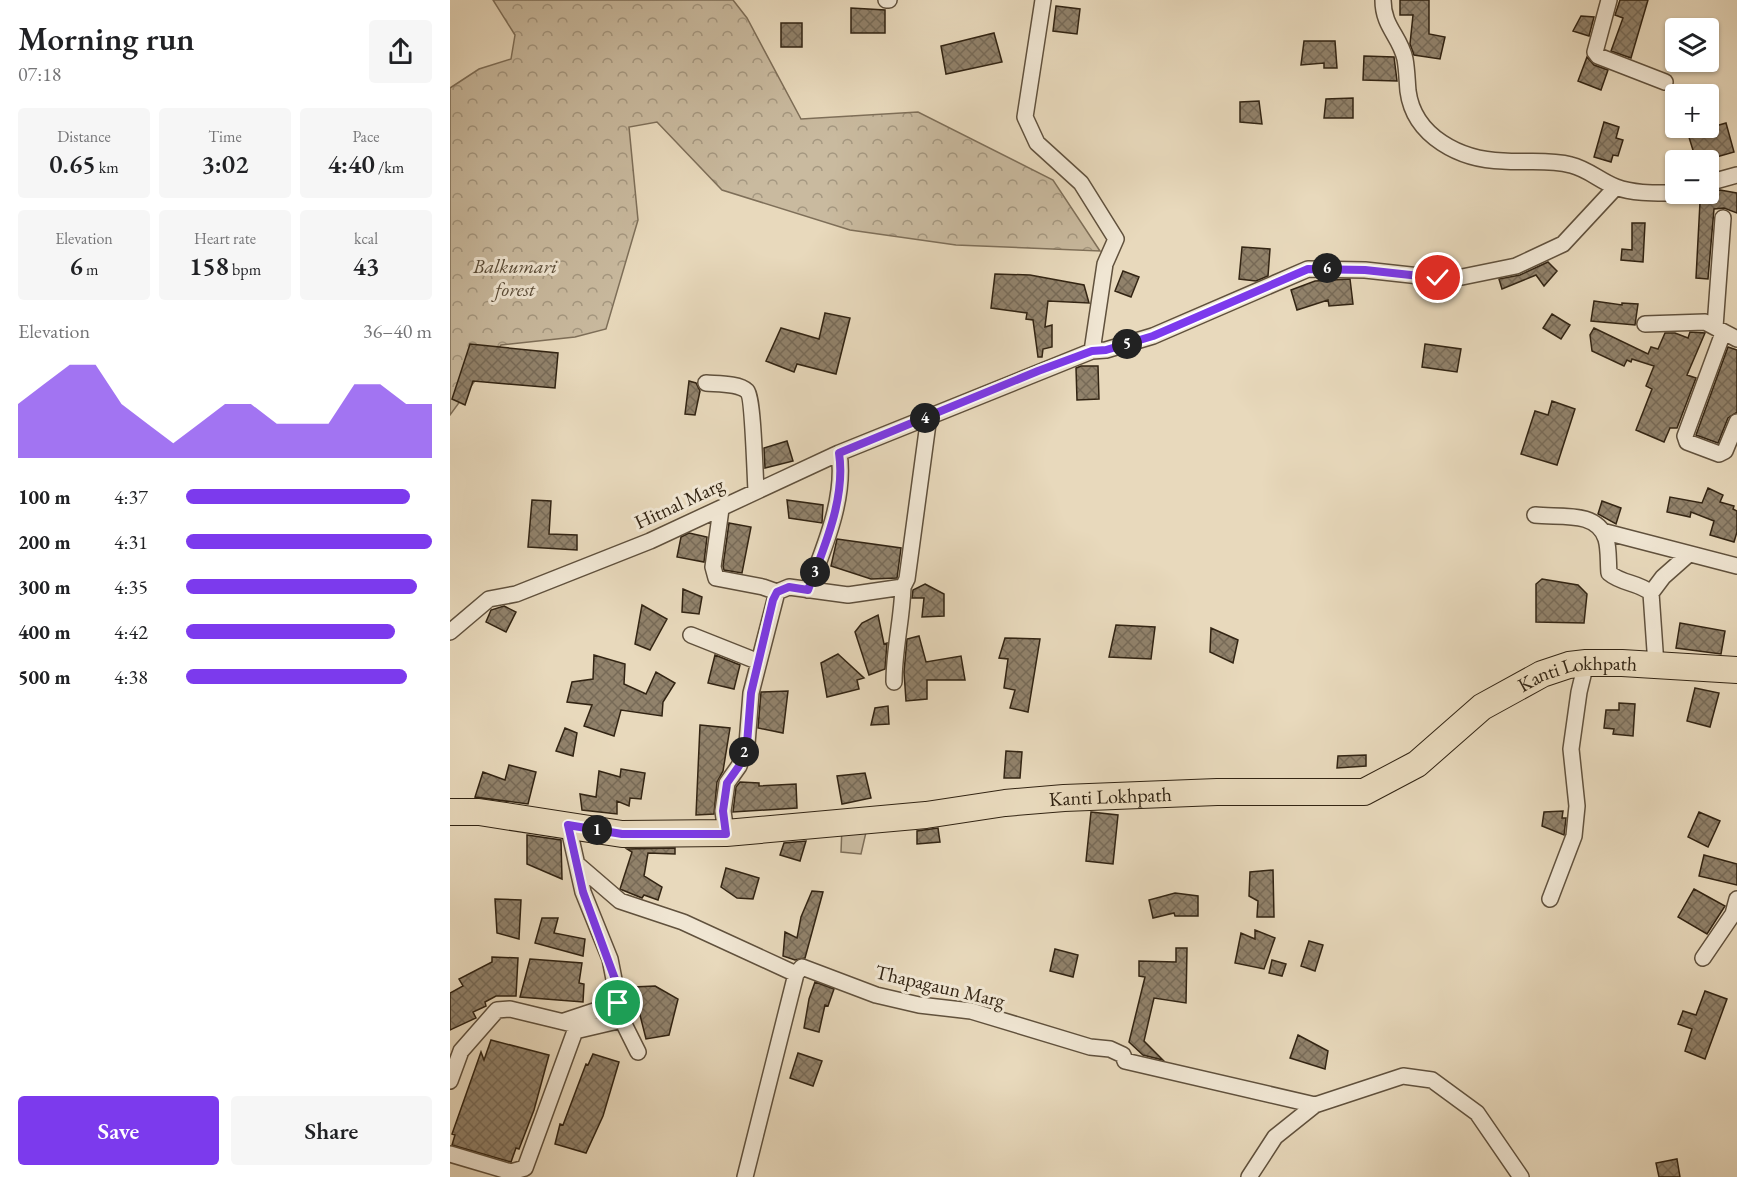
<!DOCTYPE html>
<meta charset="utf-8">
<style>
body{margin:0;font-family:"EB Garamond",serif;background:#f6f6f6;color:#202124;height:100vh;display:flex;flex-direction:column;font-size:22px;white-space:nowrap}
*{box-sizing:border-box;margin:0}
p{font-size:20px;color:#757577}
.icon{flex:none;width:33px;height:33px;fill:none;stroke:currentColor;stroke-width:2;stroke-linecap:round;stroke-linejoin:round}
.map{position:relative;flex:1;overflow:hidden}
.details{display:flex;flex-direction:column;background:#fff;width:450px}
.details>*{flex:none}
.buttons{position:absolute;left:1215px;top:18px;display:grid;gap:12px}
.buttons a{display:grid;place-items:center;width:54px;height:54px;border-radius:6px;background:#fff;box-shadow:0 2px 4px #0004;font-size:30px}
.pin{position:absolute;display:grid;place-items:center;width:51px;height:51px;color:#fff;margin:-26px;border:3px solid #fff;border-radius:50%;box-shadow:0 2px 6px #0007}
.km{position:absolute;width:30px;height:30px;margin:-15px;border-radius:50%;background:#222;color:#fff;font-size:16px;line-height:30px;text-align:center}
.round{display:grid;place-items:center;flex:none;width:63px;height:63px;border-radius:6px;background:#f6f6f6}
.head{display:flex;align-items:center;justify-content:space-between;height:102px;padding:0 18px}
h1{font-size:33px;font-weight:600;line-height:45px}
.metrics{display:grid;grid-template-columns:repeat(3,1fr);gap:9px;height:102px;padding:6px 18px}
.metrics div{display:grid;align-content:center;border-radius:6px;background:#f6f6f6;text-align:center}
.metrics b{font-size:26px;font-weight:600}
.metrics small{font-size:16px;font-weight:400}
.metrics p{font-size:16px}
.chart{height:168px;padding:12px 18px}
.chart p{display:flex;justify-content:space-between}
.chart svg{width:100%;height:108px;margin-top:6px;fill:#7c3aed;opacity:.7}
.cta{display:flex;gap:12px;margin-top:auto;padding:12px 18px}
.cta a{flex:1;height:69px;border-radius:6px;background:#7c3aed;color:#fff;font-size:24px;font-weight:600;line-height:69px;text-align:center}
.cta a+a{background:#f6f6f6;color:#202124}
ul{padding:0 18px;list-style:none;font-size:20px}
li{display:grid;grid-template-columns:96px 72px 1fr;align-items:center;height:45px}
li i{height:15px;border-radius:8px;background:#7c3aed}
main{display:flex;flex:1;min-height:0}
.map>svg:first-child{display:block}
.forest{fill:url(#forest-crowns);stroke:#7e6f59;stroke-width:1.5}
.garden{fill:#c9ba9f;stroke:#7e6f59;stroke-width:1.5}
.building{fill:url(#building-cross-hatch);stroke:#322413;stroke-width:1.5}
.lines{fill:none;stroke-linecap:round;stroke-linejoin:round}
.street-casing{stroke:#60513d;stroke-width:18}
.primary-casing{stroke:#322413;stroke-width:28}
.street{stroke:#f0e6d3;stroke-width:15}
.primary{stroke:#e8d9bc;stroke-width:26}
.route-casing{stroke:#fff;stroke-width:12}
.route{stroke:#7c3aed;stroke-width:8}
.labels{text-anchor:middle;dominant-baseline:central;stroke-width:6;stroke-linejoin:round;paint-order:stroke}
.park-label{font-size:20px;font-style:italic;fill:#584a36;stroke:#f0e6d3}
.street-label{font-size:20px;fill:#322413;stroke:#f0e6d3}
</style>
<main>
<section class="details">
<div class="head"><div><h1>Morning run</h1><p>07:18</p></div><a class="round"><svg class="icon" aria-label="share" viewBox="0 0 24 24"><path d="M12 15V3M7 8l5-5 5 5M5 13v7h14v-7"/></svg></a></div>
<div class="metrics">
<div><p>Distance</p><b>0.65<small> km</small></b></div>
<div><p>Time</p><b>3:02</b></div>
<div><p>Pace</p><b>4:40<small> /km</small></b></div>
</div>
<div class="metrics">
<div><p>Elevation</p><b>6<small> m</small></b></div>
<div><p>Heart rate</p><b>158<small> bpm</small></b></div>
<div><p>kcal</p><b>43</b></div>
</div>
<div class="chart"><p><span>Elevation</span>36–40 m</p>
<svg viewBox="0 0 160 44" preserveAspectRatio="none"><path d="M0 44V22L10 14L20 6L30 6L40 22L50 30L60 38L70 30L80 22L90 22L100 30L110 30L120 30L130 14L140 14L150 22L160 22V44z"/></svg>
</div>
<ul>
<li><b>100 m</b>4:37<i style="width:91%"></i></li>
<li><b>200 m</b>4:31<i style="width:100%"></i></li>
<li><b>300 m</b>4:35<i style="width:94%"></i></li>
<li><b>400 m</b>4:42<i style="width:85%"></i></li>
<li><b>500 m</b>4:38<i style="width:90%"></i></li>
</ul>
<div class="cta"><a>Save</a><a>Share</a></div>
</section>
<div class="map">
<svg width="1287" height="1177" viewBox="0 0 1287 1177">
<defs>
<pattern id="forest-crowns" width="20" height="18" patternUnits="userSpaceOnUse" patternTransform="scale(1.5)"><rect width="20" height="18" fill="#c9ba9f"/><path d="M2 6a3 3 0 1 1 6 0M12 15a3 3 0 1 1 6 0" fill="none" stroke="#a49780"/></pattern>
<pattern id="building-cross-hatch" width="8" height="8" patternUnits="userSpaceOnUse" patternTransform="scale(1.5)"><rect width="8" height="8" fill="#91826b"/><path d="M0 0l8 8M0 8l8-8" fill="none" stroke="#776a57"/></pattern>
</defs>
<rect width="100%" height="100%" fill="#e8d9bc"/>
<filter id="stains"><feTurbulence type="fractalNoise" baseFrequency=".00333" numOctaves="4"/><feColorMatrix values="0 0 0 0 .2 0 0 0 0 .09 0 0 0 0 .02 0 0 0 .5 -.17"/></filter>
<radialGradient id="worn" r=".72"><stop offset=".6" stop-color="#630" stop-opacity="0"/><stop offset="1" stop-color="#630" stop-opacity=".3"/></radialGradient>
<!-- forest -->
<path class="forest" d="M43 0H283L297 18 351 119 468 112 603 180 650 251 506 245 400 230 272 190 207 122 179 127 188 220 156 329 125 337 51 345 0 415V88L29 69 61 59 65 35Z"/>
<!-- garden -->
<path class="garden" d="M392 826 417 828 411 854 391 852Z"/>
<!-- building -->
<path class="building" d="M950 0H979V34L995 37 990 59 964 55 960 44 963 15H950Z
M1170 0H1198L1181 58 1161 51 1173 18 1165 15Z
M606 6 630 9 627 34 603 31Z
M401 8 435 10V33H401Z
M1131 16 1144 17 1139 36 1123 31Z
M331 23H352V47H331Z
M544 33 552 62 496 74 491 46Z
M854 41H885L887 68H874V63L851 65Z
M914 56 944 57 947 81 913 80Z
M1137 57 1144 65 1158 70 1151 90 1128 81Z
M903 98V118H874L876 99Z
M809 101 812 124 790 122V102Z
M1154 122 1169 127 1166 138 1173 140 1168 156 1163 155 1161 162 1144 157Z
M1276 123 1284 152 1256 160H1246L1238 134Z
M1270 190 1287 193V213L1274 208 1264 209 1258 279 1246 278 1250 202H1255V194Z
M1182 223H1195L1193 262 1171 260 1172 249 1182 250Z
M792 247 820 249 818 276 806 281 789 279Z
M1098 262 1107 271 1094 286 1086 275 1052 289 1049 279 1070 275Z
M673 271 689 277 681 297 665 291Z
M545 274 580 275 634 285 639 303 598 301 595 327 602 325V347L593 349 592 357H588L583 320 576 319 577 313 541 308Z
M900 279 903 304 879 306 878 300 847 310 841 290 865 281Z
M1144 301 1172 305V303L1188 304 1185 325 1141 321Z
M375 313 400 318 386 374 347 364 344 372 316 361 331 328 369 339Z
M1102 314 1120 325 1111 339 1093 328Z
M1144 328 1198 354 1201 347 1208 349 1215 333H1225L1238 338 1240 332 1255 333 1237 375 1246 378 1227 428H1220L1214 442 1186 430 1202 389 1196 386 1204 366 1182 359 1181 362 1177 360 1174 366 1142 351 1140 335Z
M20 344 108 353 105 388 23 381 15 405 2 399Z
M975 344 1011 349 1007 372 972 367Z
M1278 347 1287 350V412L1278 418 1268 443 1246 435Z
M631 366H648L649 399 627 400 626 368Z
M239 381 246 383 250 391 245 415 235 414Z
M1102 401 1125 409 1107 465 1071 454 1085 411 1098 415Z
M337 441 343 461 315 468 314 448Z
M1258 488 1273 495 1270 502 1284 506 1283 509 1287 511V532L1284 542 1260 535 1264 521 1241 512 1240 517 1217 512 1220 497 1252 503Z
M82 500 101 501 99 534 127 535V550L78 547Z
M337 500 373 505 372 523 339 518Z
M1152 501 1171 508 1166 524 1148 514Z
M279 523 301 527 292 573 274 570 273 566Z
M239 533 257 537 254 562 227 557 231 537Z
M387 539 451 548 447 578 421 579 381 566Z
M1092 579 1128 585 1137 594 1134 623 1086 622V584Z
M475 584 494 594V616L472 617 474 598H462L463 590Z
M233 589 252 597 249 614 232 612Z
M192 605 217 619 200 650 185 644Z
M54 606 66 612 56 632 36 622 41 610Z
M428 615 434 644 437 643 435 669 419 675 405 632 412 623Z
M1230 623 1275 631 1271 654 1226 648Z
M666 625 705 627 701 659 659 657Z
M761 628 788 640 783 663 760 652Z
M469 636 476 662 511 656 515 680H477V699L456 701 454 672 457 639Z
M555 638 590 639 578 712 560 708 565 690 554 688 558 659 549 658Z
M388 654 414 678 407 680 409 689 377 697 371 663Z
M144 655 175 664 174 684 196 694 206 672 225 683 213 702 212 716 171 710 164 736 134 726 142 705 117 702 122 682 143 679Z
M265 655 290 665 284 689 258 683Z
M1245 688 1269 693 1260 727 1237 721Z
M338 691 333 733 308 728 311 692Z
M1169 703 1185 704 1183 736 1163 734 1164 729 1154 728 1156 710H1169Z
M438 706 439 724 421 725 425 708Z
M250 725 280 728 273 771 267 782 264 814 246 815Z
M115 728 127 733 123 756 106 751Z
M556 751 572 752 570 778H554Z
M916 755V766L887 768 888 756Z
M59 765 86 772 78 804 25 797 33 772 55 780Z
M171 769 195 773 191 799 180 798 179 806 167 801V814L132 810 130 794 146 797 149 771 170 777Z
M415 773 421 798 392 804 387 776Z
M290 782 309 783V786L346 784 347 808 283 812 286 787Z
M1113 811 1112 818H1116L1114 835 1092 826 1094 812Z
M641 812 668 815 663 864 636 861Z
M1249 812 1270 821 1258 847 1238 837Z
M488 828 490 842 467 844V831Z
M77 835 111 840 112 879 77 864Z
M356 841 350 861 330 855 334 843Z
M225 848V854L198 853 194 876 212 887 208 900 194 895 192 898 170 889 182 852 177 849Z
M1254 855 1287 864V885L1249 876Z
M276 868 309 878 303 899 287 898 271 887Z
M823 870 824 917H807L808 901 799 896 800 872Z
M1244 889 1275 906 1257 934 1228 917Z
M362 891 373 892 355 958 345 960 333 956 335 932 347 938 351 917Z
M725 893 748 896V916H725L724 913 703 918 699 900Z
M45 899 71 900 69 939 47 933Z
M92 918H108L104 933 135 939 133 956 85 943Z
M805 930 825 938 814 969 785 963 791 933 805 939Z
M859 941 873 945 865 971 851 966Z
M726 948H737L736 1003 704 998 694 1041 713 1060 693 1055 679 1042 695 977 689 976V961L726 962Z
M605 949 628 955 623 977 600 971Z
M42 957 68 958 66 996H46L35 1002 36 1006 23 1012 26 1018 0 1030V993L13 986 9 979 42 962Z
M80 959 132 963 129 983 134 984 133 1002 70 997Z
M822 960 836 964 832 976 819 973Z
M365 982 384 989 378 1006 375 1005 369 1032 354 1028 359 999Z
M205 986 228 999 219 1035 196 1039 183 987Z
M1255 991 1277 999 1255 1059 1235 1051 1242 1029 1228 1024 1233 1011 1246 1015Z
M848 1035 878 1051 875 1069 840 1058Z
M41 1040 99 1055 84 1110 69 1149 66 1148 61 1162 2 1145 5 1135 2 1134 25 1069 31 1052 34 1060Z
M348 1053 372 1061 363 1086 340 1078Z
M143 1054 169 1062 153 1116 136 1153 105 1144 110 1124 113 1125 136 1064 138 1065Z
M1227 1159 1230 1177H1209L1206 1163Z"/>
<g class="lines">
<!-- street casing -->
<g class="street-casing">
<path id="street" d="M436 0H439
M933 0C933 27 950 36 955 59 957 70 957 80 958 91 964 137 1011 160 1053 161 1076 163 1098 159 1121 165 1138 169 1150 181 1166 187 1184 194 1207 193 1226 193
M1159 0 1145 52 1148 56 1215 82
M1258 183 1287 175
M1195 324 1255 322 1287 339
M1265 327 1273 218
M1273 333 1235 436 1237 442 1269 454 1275 451 1287 422
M642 351 656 350 703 336 858 269 915 270 988 278 1012 277 1066 266 1113 244 1166 187
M256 383C267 384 289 383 297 391 303 397 305 475 306 490
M271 509 263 567 266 578 313 587 327 592
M1085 515C1109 518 1147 510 1156 539 1159 549 1158 562 1159 573 1172 584 1188 582 1201 593L1206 665
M1152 531 1287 566
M358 590C374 548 396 498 389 453
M1201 593 1213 577 1239 554
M0 632 39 599 66 594 200 541 389 453 642 351 655 264 666 239 631 183 587 143 575 117 593 0
M241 635 309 662
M444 682C444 649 452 620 453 587
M118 825 133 892 160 959 172 1020 188 1052
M276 833 273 811 277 783 289 766 297 744 301 693 327 592 339 587 398 595 453 587 457 579 479 416
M127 864 170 901 233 922 346 974 352 967 426 995 469 1005 521 1011 640 1047 660 1049 673 1055 675 1061 865 1105
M1100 899 1124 836 1127 806 1121 749 1129 692 1136 663
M1253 958 1283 914 1287 899
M114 1021 168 1003
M125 1031 172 1020
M0 1081 11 1051 47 1010 60 1009 122 1024 125 1031 75 1168 61 1172 0 1154
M295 1177 346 974
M799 1177 825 1137 865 1105 953 1076 982 1080 1027 1113 1071 1177"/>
</g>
<!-- primary casing -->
<g class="primary-casing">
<g id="primary">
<path id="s1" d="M0 812H29L172 834 276 833 476 815 555 803 614 798 767 792H914L967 764 1032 707 1092 674 1119 665 1136 663H1172L1287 670"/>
</g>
</g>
<!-- street -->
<use href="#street" class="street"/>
<!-- primary -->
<use href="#primary" class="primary"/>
</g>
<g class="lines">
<!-- route casing -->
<g class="route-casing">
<path id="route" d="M168 1003 166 982 133 892 118 825 172 834H276L273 811 277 783 289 766 297 744 301 693 323 600 327 592 339 587 358 590C374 548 396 498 389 453L588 371 642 351 656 350 703 336 858 269 915 270 988 278"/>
</g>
<!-- route -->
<use href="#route" class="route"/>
</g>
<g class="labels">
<!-- park labels -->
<g class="park-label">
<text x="65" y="266">Balkumari<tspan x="65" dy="23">forest</tspan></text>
</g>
<!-- street labels -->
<g class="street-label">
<text transform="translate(229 503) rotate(-25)">Hitnal Marg</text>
<text stroke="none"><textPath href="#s1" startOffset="1168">Kanti Lokhpath</textPath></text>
<text stroke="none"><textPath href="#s1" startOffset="664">Kanti Lokhpath</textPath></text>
<text transform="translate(490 986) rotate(13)">Thapagaun Marg</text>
</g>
</g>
<rect width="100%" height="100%" filter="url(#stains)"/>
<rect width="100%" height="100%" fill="url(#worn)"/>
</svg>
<div class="buttons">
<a><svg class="icon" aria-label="layers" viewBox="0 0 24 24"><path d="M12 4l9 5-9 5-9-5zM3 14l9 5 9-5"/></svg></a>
<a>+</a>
<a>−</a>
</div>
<div class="pin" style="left:168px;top:1003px;background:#1e9e55"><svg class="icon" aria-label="arrive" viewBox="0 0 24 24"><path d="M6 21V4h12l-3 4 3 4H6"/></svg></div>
<div class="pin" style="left:988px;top:278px;background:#d93025"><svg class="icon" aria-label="check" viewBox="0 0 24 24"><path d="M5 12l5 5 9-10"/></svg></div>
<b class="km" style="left:147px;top:830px">1</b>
<b class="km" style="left:294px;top:752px">2</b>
<b class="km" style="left:365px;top:572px">3</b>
<b class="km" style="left:475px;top:418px">4</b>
<b class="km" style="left:677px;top:344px">5</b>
<b class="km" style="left:877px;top:268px">6</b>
</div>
</main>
